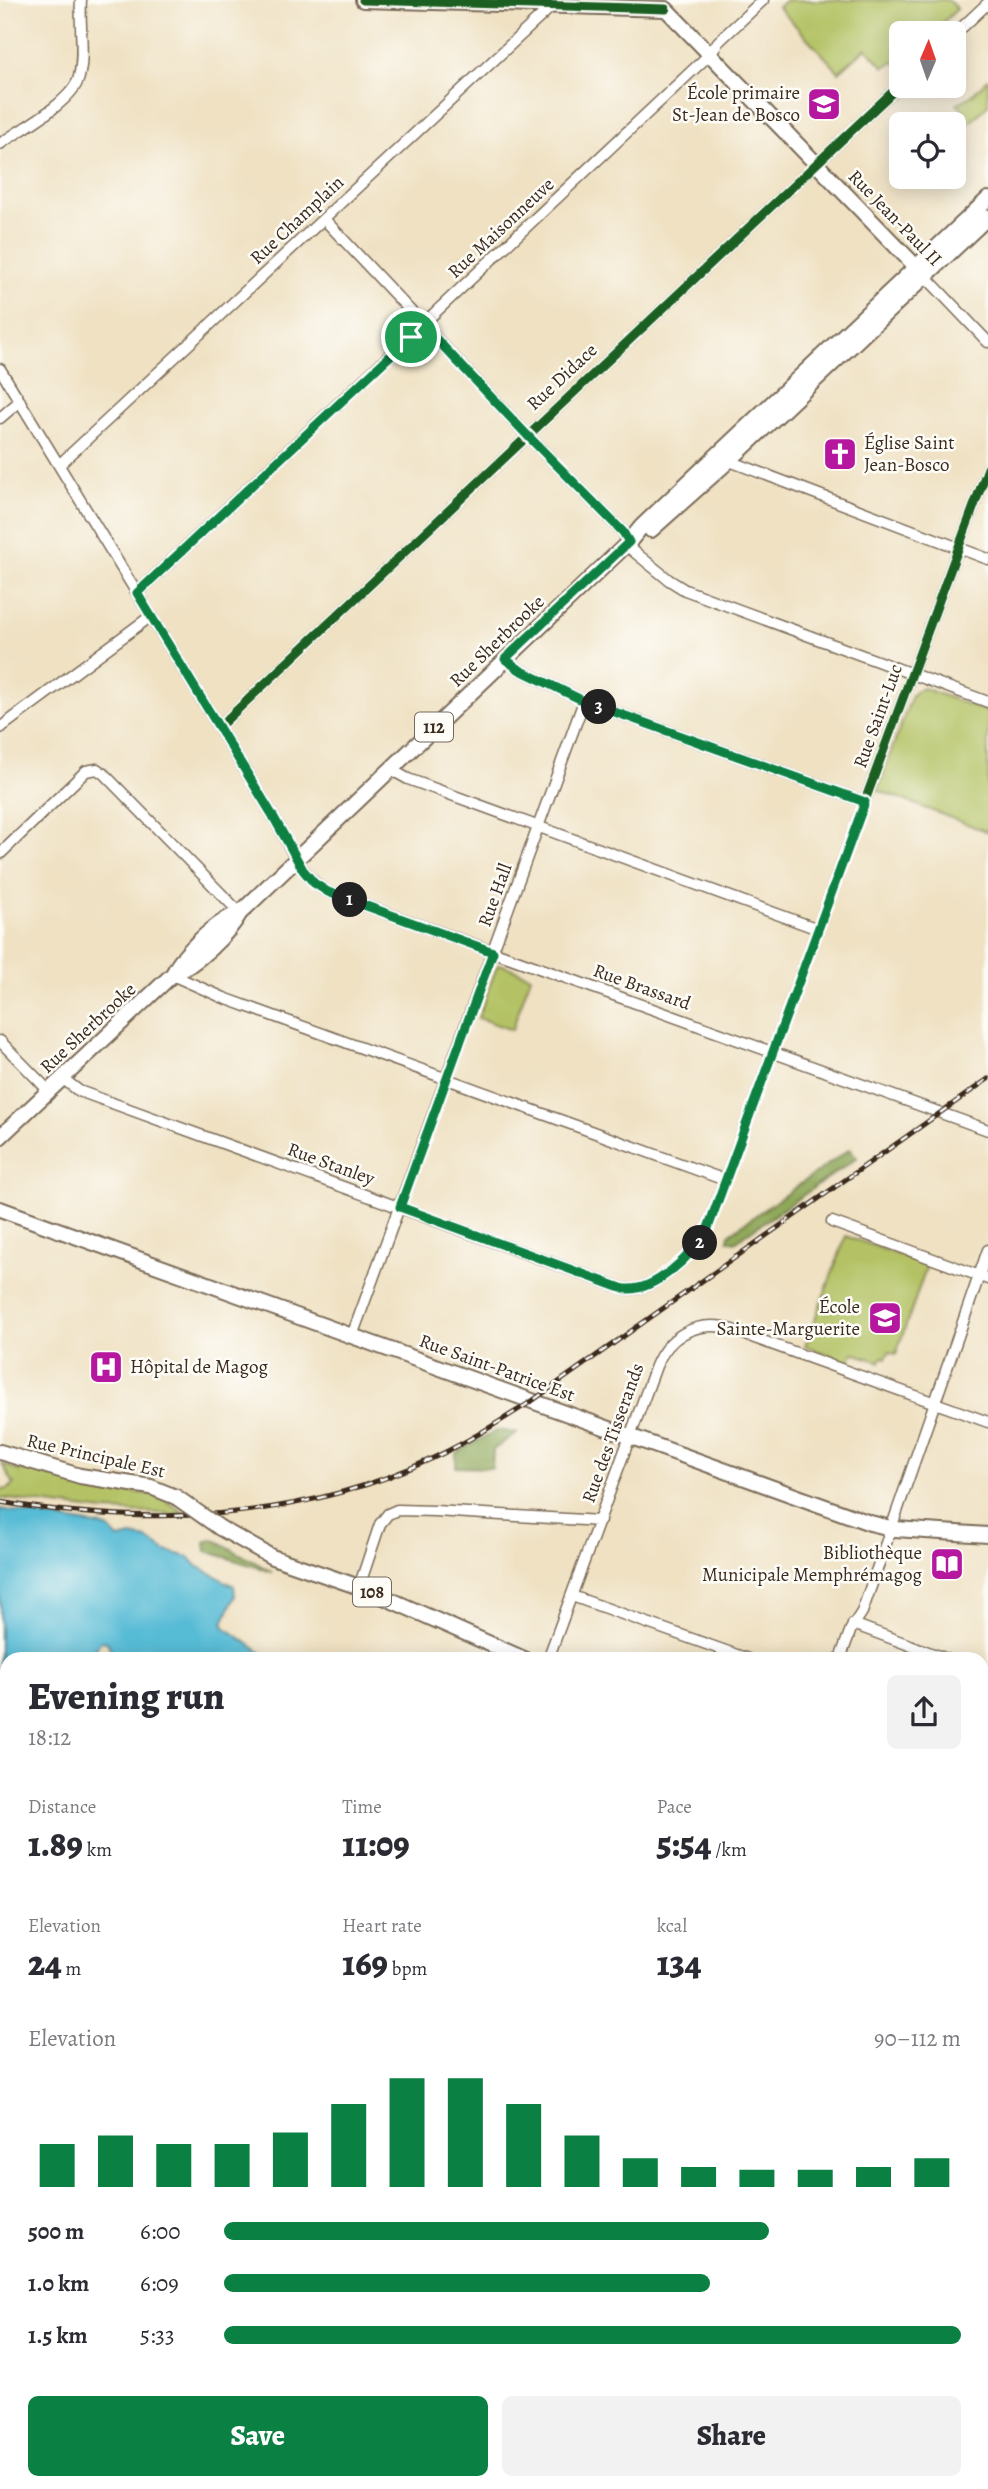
<!DOCTYPE html>
<meta charset="utf-8">
<style>
body{margin:0;font-family:Alegreya,serif;background:#f2f2f3;color:#2b2b33;height:100vh;display:flex;flex-direction:column;font-size:26px;white-space:nowrap}
*{box-sizing:border-box;margin:0}
p{font-size:23px;color:#7c7c81}
.icon{flex:none;width:38px;height:38px;fill:none;stroke:currentColor;stroke-width:2;stroke-linecap:round;stroke-linejoin:round}
.map{position:relative;flex:1;overflow:hidden}
.details{position:absolute;left:0px;top:1652px;width:989px;height:838px;display:flex;flex-direction:column;background:#fff;border-radius:21px 21px 0 0;box-shadow:0 4px 18px #0003}
.details>*{flex:none}
.needle{width:46px;rotate:2deg}
.controls{position:absolute;left:889px;top:21px;display:grid;gap:14px}
.controls a{display:grid;place-items:center;width:77px;height:77px;border-radius:10px;background:#fff;box-shadow:0 4px 18px #0003;font-size:35px}
.pin{position:absolute;display:grid;place-items:center;width:60px;height:60px;color:#fff;margin:-30px;border:4px solid #fff;border-radius:50%;box-shadow:0 2px 7px #0007}
.km{position:absolute;width:35px;height:35px;margin:-18px;border-radius:50%;background:#222;color:#fff;font-size:19px;line-height:35px;text-align:center}
.round{display:grid;place-items:center;flex:none;width:74px;height:74px;border-radius:10px;background:#f2f2f3}
.headline{display:flex;align-items:center;justify-content:space-between;height:119px;padding:0 28px}
h1{font-size:38px;font-weight:800;line-height:52px}
.stats{display:grid;grid-template-columns:repeat(3,1fr);gap:10px;height:119px;padding:7px 28px}
.stats div{display:grid;align-content:center}
.stats b{font-size:35px;font-weight:800}
.stats small{font-size:19px;font-weight:400}
.stats p{font-size:19px}
.chart{height:196px;padding:14px 28px}
.chart p{display:flex;justify-content:space-between}
.chart svg{width:100%;height:126px;margin-top:7px;stroke:#0b8043;stroke-width:6}
.primary-button{display:flex;gap:14px;margin-top:auto;padding:14px 28px}
.primary-button a{flex:1;height:80px;border-radius:10px;background:#0b8043;color:#fff;font-size:28px;font-weight:800;line-height:80px;text-align:center}
.primary-button a+a{background:#f2f2f3;color:#2b2b33}
ul{padding:0 28px;list-style:none;font-size:23px}
li{display:grid;grid-template-columns:112px 84px 1fr;align-items:center;height:52px}
li i{height:18px;border-radius:9px;background:#0b8043}
.map>svg:first-child{display:block}
.green{fill:#b4c265;stroke:#787642;stroke-width:2}
.forest{fill:#8fa85a;stroke:#65693c;stroke-width:2}
.water{fill:#57bbd5;stroke:#49727a;stroke-width:2}
.lines{fill:none;stroke-linecap:round;stroke-linejoin:round}
.stream{stroke:#57bbd5;stroke-width:2.5}
.street-casing{stroke:#7a6a57;stroke-width:13}
.secondary-casing{stroke:#7a6a57;stroke-width:18}
.primary-casing{stroke:#7a6a57;stroke-width:18}
.street{stroke:#fff;stroke-width:10}
.secondary{stroke:#fff;stroke-width:14}
.primary{stroke:#fff;stroke-width:14}
.rail-casing{stroke:#3b2a1e;stroke-width:5}
.rail{stroke:#fdfcf7;stroke-width:2.5;stroke-dasharray:8;stroke-linecap:butt}
.primary-bridge-casing{stroke:#7a6a57;stroke-width:18;stroke-linecap:butt}
.primary-bridge{stroke:#fff;stroke-width:14}
.cycleway-casing{stroke:#fdfcf7;stroke-width:13}
.cycleway{stroke:#1b5e20;stroke-width:9}
.route-casing{stroke:#fff;stroke-width:14}
.route{stroke:#0b8043;stroke-width:9}
.labels{text-anchor:middle;dominant-baseline:central;stroke-width:5;stroke-linejoin:round;paint-order:stroke}
.shield{fill:#fdfcf7;stroke:#75695f;stroke-width:2}
.shield-label{font-size:18px;font-weight:bold;fill:#3b2a1e}
.poi-label{font-size:19px;fill:#3b2a1e;stroke:#fdfcf7;text-anchor:end}
.street-label{font-size:19px;fill:#3b2a1e;stroke:#fdfcf7}
</style>
<div class="map">
<svg width="988" height="2489" viewBox="0 0 988 2489">
<rect width="100%" height="100%" fill="#fdfcf7"/>
<filter id="ink" filterUnits="userSpaceOnUse"><feTurbulence type="fractalNoise" baseFrequency=".0143" numOctaves="2"/><feDisplacementMap in="SourceGraphic" scale="14" xChannelSelector="R" yChannelSelector="G"/><feConvolveMatrix kernelMatrix="1 2 1 2 8 2 1 2 1" color-interpolation-filters="sRGB"/></filter>
<filter id="wash" filterUnits="userSpaceOnUse"><feTurbulence type="fractalNoise" baseFrequency=".00686" numOctaves="4" result="noise"/><feDisplacementMap in="SourceGraphic" scale="28" xChannelSelector="R" yChannelSelector="G"/><feGaussianBlur stdDeviation="1.57" result="paint"/><feColorMatrix in="noise" values="0 0 0 0 0 0 0 0 0 0 0 0 0 0 0 0 0 1.4 0 .05"/><feComposite in="paint" operator="in"/></filter>
<g filter="url(#wash)">
<rect width="100%" height="100%" fill="#efe1c2"/>
<!-- green -->
<path class="green" d="M786 0H948L957 9 932 33H901V63L898 65 893 62 884 67 866 48 839 72 778 7Z
M988 79V105L955 137 954 124H949L963 110 957 104 971 96Z
M923 688 988 712V832L877 790 912 695 917 690Z
M500 964 531 976 512 1030 478 1018 497 966Z
M846 1236 927 1265 896 1354 889 1352 886 1358 882 1357 880 1362 853 1353 849 1362 805 1346Z
M2 1464 19 1471 21 1468 84 1485 154 1495 163 1499 186 1514 104 1511 0 1498V1490L8 1489 14 1484Z"/>
<!-- forest -->
<path class="forest" d="M850 1149 857 1158 735 1242 728 1240 729 1234Z
M497 1430 516 1433 493 1450 492 1468 456 1467V1453Z
M214 1539 272 1572 206 1551 205 1542Z
M7 1804V1883H0V1818Z
M444 2483H529L560 2489H446Z
M617 2483H817L812 2489H650Z"/>
<!-- water -->
<path class="water" d="M0 1509 101 1526 111 1530 118 1539 132 1536 147 1539 166 1551 189 1557 197 1566 234 1586 235 1596 223 1623 226 1628 263 1654 265 1659H115L107 1642 101 1641 96 1648 103 1659H7V1676L0 1675Z
M988 2446V2489H840L832 2483H982V2448Z"/>
<g class="lines">
<!-- stream -->
<path class="stream" d="M0 1740 7 1739
M0 1787 7 1775
M0 1811 7 1816
M629 2489 635 2483"/>
</g>
</g>
<g filter="url(#ink)">
<g class="lines">
<!-- street casing -->
<g class="street-casing">
<path id="street" d="M954 35 988 3
M0 144C21 129 73 102 79 77 85 53 79 25 81 0
M324 219 527 435 623 532 632 550 669 580 685 590 988 702
M925 276 988 342
M0 369 273 816C289 842 299 877 328 892L988 1130
M0 418 20 401
M727 460 988 559
M59 465 553 5
M137 593 710 54 718 42 763 0
M505 659 520 670 584 701 865 802
M219 727 901 84
M0 728 151 616
M390 769 408 779 818 929
M0 854 86 771 97 769 104 774 240 913
M172 975 224 998 725 1180
M0 1041 49 1091
M62 1078 79 1091 621 1288C651 1296 695 1254 707 1228L988 468
M832 1222 988 1279
M352 1336 584 701
M359 1587 380 1524 388 1514 397 1510 435 1511 600 1521
M572 1596 748 1659
M853 1624 947 1659
M548 1659 656 1366C668 1337 693 1322 724 1327L988 1422
M840 1659 851 1629 862 1612 988 1250
M982 1672 988 1674
M982 1779 988 1762
M0 2432 4 2404
M233 2483 234 2489
M125 2489V2483"/>
</g>
<!-- secondary casing -->
<g class="secondary-casing">
<path id="secondary" d="M363 0 666 9 924 275
M0 1209 870 1523 895 1529 988 1535"/>
</g>
<!-- primary casing -->
<g class="primary-casing">
<path id="primary" d="M651 530 743 448 988 217
M173 974C183 953 218 920 240 913
M0 1137 172 975C195 965 228 935 240 913L629 542 642 526 988 199
M0 1452 80 1476 151 1487 176 1497
M220 1528 272 1557 368 1590 524 1659
M982 1864 988 1867
M0 2069 7 2075
M280 2483 283 2489"/>
</g>
<!-- street -->
<use href="#street" class="street"/>
<!-- secondary -->
<use href="#secondary" class="secondary"/>
<!-- primary -->
<use href="#primary" class="primary"/>
<!-- rail casing -->
<g class="rail-casing">
<path id="rail" d="M0 1502C146 1526 295 1523 431 1459 466 1443 499 1422 532 1401L988 1079"/>
</g>
<!-- rail -->
<use href="#rail" class="rail"/>
<!-- primary-bridge casing -->
<g class="primary-bridge-casing">
<path id="primary-bridge" d="M176 1497 220 1528"/>
</g>
<!-- primary-bridge -->
<use href="#primary-bridge" class="primary-bridge"/>
<!-- cycleway casing -->
<g class="cycleway-casing">
<path id="cycleway" d="M363 0 666 9
M219 727 901 84
M661 1276 694 1251 707 1228 988 468"/>
</g>
<!-- cycleway -->
<use href="#cycleway" class="cycleway"/>
</g>
</g>
<g class="lines" filter="url(#ink)">
<!-- route casing -->
<g class="route-casing">
<path id="route" d="M423 325 527 435 623 532 629 542 505 659 520 670 584 701 865 802 708 1228C695 1254 651 1296 621 1288L400 1207 493 952 328 892 314 883 303 870 273 816 137 593Z"/>
</g>
<!-- route -->
<use href="#route" class="route"/>
</g>
<!-- icons -->
<defs>
<g id="school-square" transform="scale(1.75)"><rect x="-9" y="-9" width="18" height="18" rx="4" fill="#b5179e" stroke="#fdfcf7"/><path d="M0-5L7-2L0 1L-7-2ZM-4 1L0 2.5L4 1V4Q0 6-4 4Z" fill="#fff"/></g>
<g id="church-square" transform="scale(1.75)"><rect x="-9" y="-9" width="18" height="18" rx="4" fill="#b5179e" stroke="#fdfcf7"/><path d="M-1.2-6h2.4v3.5h3.3v2.4h-3.3V6h-2.4V-.1h-3.3v-2.4h3.3Z" fill="#fff"/></g>
<g id="hospital-square" transform="scale(1.75)"><rect x="-9" y="-9" width="18" height="18" rx="4" fill="#b5179e" stroke="#fdfcf7"/><path d="M-5-5h3v3.5h4V-5h3V5h-3V1.5h-4V5h-3Z" fill="#fff"/></g>
<g id="library-square" transform="scale(1.75)"><rect x="-9" y="-9" width="18" height="18" rx="4" fill="#b5179e" stroke="#fdfcf7"/><path d="M-6-4Q-3-5.5-.7-3.5V5Q-3 3-6 4ZM6-4Q3-5.5 .7-3.5V5Q3 3 6 4Z" fill="#fff"/></g>
</defs>
<g fill-rule="evenodd">
<use href="#school-square" x="824" y="104"/>
<use href="#church-square" x="840" y="454"/>
<use href="#school-square" x="885" y="1318"/>
<use href="#hospital-square" x="106" y="1367"/>
<use href="#library-square" x="947" y="1564"/>
</g>
<g class="labels">
<!-- shield labels -->
<g class="shield">
<rect x="415" y="712.5" width="38" height="29" rx="5"/>
<rect x="353" y="1577.5" width="38" height="29" rx="5"/>
</g>
<g class="shield-label">
<text x="434" y="727">112</text>
<text x="372" y="1592">108</text>
</g>
<!-- poi labels -->
<g class="poi-label">
<text x="800" y="93">École primaire<tspan x="800" dy="22">St-Jean de Bosco</tspan></text>
<text x="864" y="443" text-anchor="start">Église Saint<tspan x="864" dy="22">Jean-Bosco</tspan></text>
<text x="860" y="1307">École<tspan x="860" dy="22">Sainte-Marguerite</tspan></text>
<text x="130" y="1367" text-anchor="start">Hôpital de Magog</text>
<text x="922" y="1553">Bibliothèque<tspan x="922" dy="22">Municipale Memphrémagog</tspan></text>
</g>
<!-- street labels -->
<g class="street-label">
<text transform="translate(895 218) rotate(46)">Rue Jean-Paul II</text>
<text transform="translate(297 220) rotate(-43)">Rue Champlain</text>
<text transform="translate(501 228) rotate(-43)">Rue Maisonneuve</text>
<text transform="translate(562 377) rotate(-43)">Rue Didace</text>
<text transform="translate(497 641) rotate(-44)">Rue Sherbrooke</text>
<text transform="translate(878 716) rotate(-70)">Rue Saint-Luc</text>
<text transform="translate(495 895) rotate(-70)">Rue Hall</text>
<text transform="translate(642 987) rotate(20)">Rue Brassard</text>
<text transform="translate(88 1028) rotate(-43)">Rue Sherbrooke</text>
<text transform="translate(331 1164) rotate(20)">Rue Stanley</text>
<text transform="translate(497 1368) rotate(20)">Rue Saint-Patrice Est</text>
<text transform="translate(613 1433) rotate(-70)">Rue des Tisserands</text>
<text transform="translate(96 1456) rotate(13)">Rue Principale Est</text>
</g>
</g>
</svg>
<div class="controls">
<a><svg class="needle" viewBox="-14 -14 28 28"><path d="M0-13l5 13h-10z" fill="#e53935"/><path d="M0 13l5-13h-10z" fill="#7c7c81"/></svg></a>
<a><svg class="icon" aria-label="locate" viewBox="0 0 24 24"><circle cx="12" cy="12" r="6"/><path d="M12 2v4M12 18v4M2 12h4M18 12h4"/></svg></a>
</div>
<div class="pin" style="left:411px;top:337px;background:#1e9e55"><svg class="icon" aria-label="arrive" viewBox="0 0 24 24"><path d="M6 21V4h12l-3 4 3 4H6"/></svg></div>
<b class="km" style="left:350px;top:900px">1</b>
<b class="km" style="left:700px;top:1243px">2</b>
<b class="km" style="left:599px;top:707px">3</b>
<section class="details">
<div class="headline"><div><h1>Evening run</h1><p>18:12</p></div><a class="round"><svg class="icon" aria-label="share" viewBox="0 0 24 24"><path d="M12 15V3M7 8l5-5 5 5M5 13v7h14v-7"/></svg></a></div>
<div class="stats">
<div><p>Distance</p><b>1.89<small> km</small></b></div>
<div><p>Time</p><b>11:09</b></div>
<div><p>Pace</p><b>5:54<small> /km</small></b></div>
</div>
<div class="stats">
<div><p>Elevation</p><b>24<small> m</small></b></div>
<div><p>Heart rate</p><b>169<small> bpm</small></b></div>
<div><p>kcal</p><b>134</b></div>
</div>
<div class="chart"><p><span>Elevation</span>90–112 m</p>
<svg viewBox="0 0 160 44" preserveAspectRatio="none"><path d="M5 44V29M15 44V26M25 44V29M35 44V29M45 44V25M55 44V15M65 44V6M75 44V6M85 44V15M95 44V26M105 44V34M115 44V37M125 44V38M135 44V38M145 44V37M155 44V34"/></svg>
</div>
<ul>
<li><b>500 m</b>6:00<i style="width:74%"></i></li>
<li><b>1.0 km</b>6:09<i style="width:66%"></i></li>
<li><b>1.5 km</b>5:33<i style="width:100%"></i></li>
</ul>
<div class="primary-button"><a>Save</a><a>Share</a></div>
</section>
</div>
